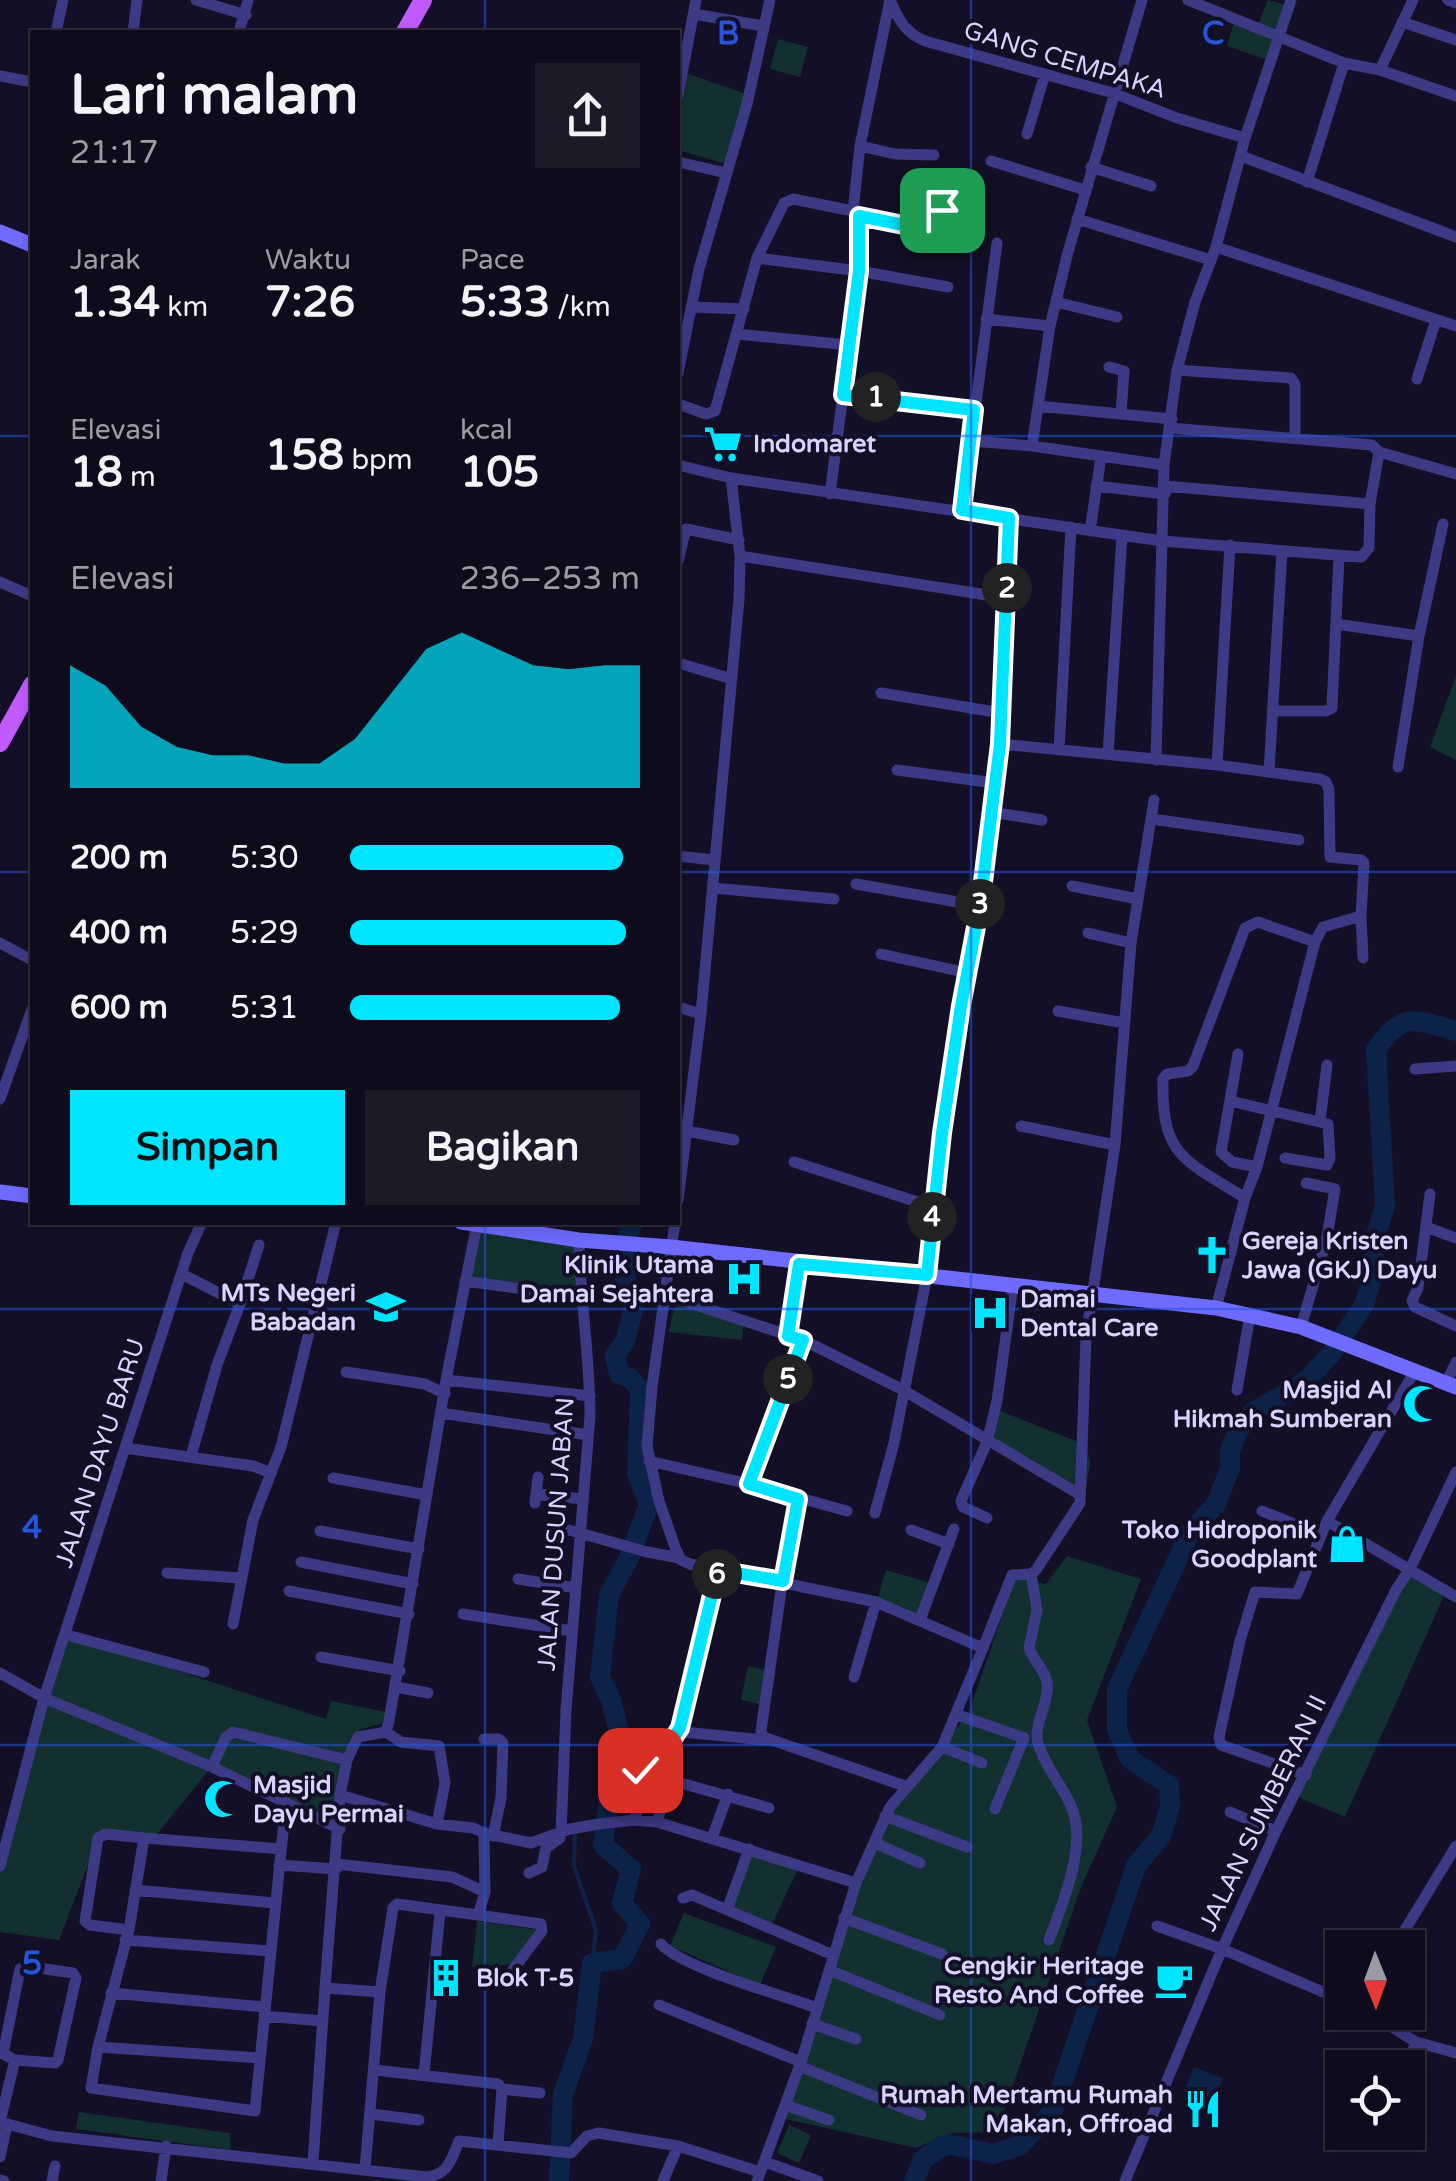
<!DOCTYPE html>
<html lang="id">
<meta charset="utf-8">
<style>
body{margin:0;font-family:"Varela Round",sans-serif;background:#1c1929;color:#f1f3f6;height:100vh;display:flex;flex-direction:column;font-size:38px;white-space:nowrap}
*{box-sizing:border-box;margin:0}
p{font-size:32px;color:#9b9ba3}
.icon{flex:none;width:55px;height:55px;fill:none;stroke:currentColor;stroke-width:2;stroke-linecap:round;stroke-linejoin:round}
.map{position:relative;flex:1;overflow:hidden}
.sheet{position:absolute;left:30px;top:30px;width:650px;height:1195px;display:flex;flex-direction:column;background:#0e0b1c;border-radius:0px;box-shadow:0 5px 15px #0003,0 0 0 2px #2e2b3b}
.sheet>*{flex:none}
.needle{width:65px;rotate:179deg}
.tools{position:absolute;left:1325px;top:1930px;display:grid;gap:20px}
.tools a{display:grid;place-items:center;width:100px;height:100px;border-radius:0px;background:#0e0b1c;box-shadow:0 5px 15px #0003,0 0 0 2px #2e2b3b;font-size:50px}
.pin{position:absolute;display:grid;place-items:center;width:85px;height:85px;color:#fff;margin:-42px;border-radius:20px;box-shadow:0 5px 15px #0006}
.km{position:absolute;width:50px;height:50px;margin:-25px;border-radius:50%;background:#222;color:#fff;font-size:28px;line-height:50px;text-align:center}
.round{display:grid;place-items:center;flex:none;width:105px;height:105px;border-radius:0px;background:#1c1929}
.summary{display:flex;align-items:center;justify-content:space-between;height:170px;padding:0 40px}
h1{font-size:55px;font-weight:700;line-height:75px}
.metrics{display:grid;grid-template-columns:repeat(3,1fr);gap:15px;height:170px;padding:10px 40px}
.metrics div{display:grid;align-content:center}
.metrics b{font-size:42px;font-weight:700}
.metrics small{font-size:28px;font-weight:400}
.metrics p{font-size:28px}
.chart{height:280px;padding:20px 40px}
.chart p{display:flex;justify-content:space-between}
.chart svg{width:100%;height:180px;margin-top:10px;fill:#00e5ff;opacity:.7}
.cta{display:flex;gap:20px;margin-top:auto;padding:20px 40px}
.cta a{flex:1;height:115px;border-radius:0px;background:#00e5ff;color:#111;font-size:40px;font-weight:700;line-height:115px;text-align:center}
.cta a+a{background:#1c1929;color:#f1f3f6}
ul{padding:0 40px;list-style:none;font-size:32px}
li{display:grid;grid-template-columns:160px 120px 1fr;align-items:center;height:75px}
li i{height:25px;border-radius:12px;background:#00e5ff}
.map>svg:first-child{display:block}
.green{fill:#12302f}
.water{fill:#0c2248}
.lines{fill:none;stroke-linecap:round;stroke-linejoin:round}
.stream{stroke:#0c2248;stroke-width:4}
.river{stroke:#0c2248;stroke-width:20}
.street{stroke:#3d3a85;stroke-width:11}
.secondary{stroke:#6f6bff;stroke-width:15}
.primary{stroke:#c25bff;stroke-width:18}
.route-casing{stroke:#fff;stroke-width:20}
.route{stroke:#00e5ff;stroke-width:12}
.grid{fill:none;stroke:#2655da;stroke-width:2.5;stroke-opacity:0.55}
.labels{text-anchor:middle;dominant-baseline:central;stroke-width:8;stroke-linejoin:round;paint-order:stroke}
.street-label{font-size:25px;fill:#d9d4ff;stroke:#130f26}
.poi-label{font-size:25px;font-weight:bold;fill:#d9d4ff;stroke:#130f26;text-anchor:end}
.grid-label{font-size:32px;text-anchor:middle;font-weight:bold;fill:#2655da;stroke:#130f26;stroke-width:8;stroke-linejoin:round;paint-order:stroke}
</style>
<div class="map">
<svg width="1456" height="2181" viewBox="0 0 1456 2181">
<rect width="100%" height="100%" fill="#130f26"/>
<!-- green -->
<path class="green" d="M1268 0 1286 5 1276 31 1258 25Z
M1234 22 1274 38 1268 60 1227 46Z
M778 39 808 47 800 77 770 69Z
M683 72 749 95 726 164 678 150V97Z
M1456 676V760L1430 747Z
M478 1225 579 1243V1296L465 1280Z
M684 1302 744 1321 742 1340 669 1332 674 1308Z
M998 1410 1086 1445 1090 1463 1084 1500 1034 1460 993 1445Z
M1067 1556 1141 1579 1087 1720 1117 1807 1081 1887 997 2132 952 2133 916 2148 781 2118 844 1918 905 1786 920 1776 969 1712 1015 1578 1046 1584Z
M1410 1569 1446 1591 1345 1817 1295 1796Z
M886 1570 930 1583 920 1618 877 1600Z
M67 1635 326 1719 331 1701 386 1712 383 1723 359 1730 340 1795 339 1827 209 1770 153 1839H98L59 1940 0 1932V1863Z
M748 1666 776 1672 769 1706 741 1700Z
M749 1849 800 1865 772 1924 728 1907Z
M684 1913 776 1947 760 1985 670 1946Z
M477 1921 539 1930 512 1964 472 1967Z
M79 2112 230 2133 231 2150 76 2129Z
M789 2125 811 2135 799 2163 777 2153Z"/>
<!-- water -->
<path class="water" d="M1194 2067 1223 2078 1214 2103 1184 2092Z"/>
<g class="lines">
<!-- stream -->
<path class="stream" d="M575 1833 574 1866 596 1930 592 1963"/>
<!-- river -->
<path class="river" d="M628 1237 633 1222
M559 2181 563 2094 583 2039 592 1963 622 1959 640 1924 622 1903 631 1869 603 1845 618 1728 611 1700 600 1677 609 1595 629 1558 649 1504 637 1474 640 1389 630 1378 619 1374 615 1356 625 1341 635 1303 625 1279 629 1250
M914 2181 923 2159 946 2144 994 2154 1020 2145 1053 2111 1136 1866 1161 1836 1170 1806 1169 1785 1130 1759 1117 1730V1689L1190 1533 1216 1504 1230 1468V1451L1238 1431 1253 1412 1305 1382 1331 1354 1364 1305 1372 1279 1375 1239 1385 1205 1376 1050C1402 1010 1416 1020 1456 1031"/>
<!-- street -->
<path class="street" d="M196 0 246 15
M1188 0 1344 63 1380 70 1456 96
M1448 0 1456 3
M891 2C899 21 906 33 925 41L1113 93 1177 118 1245 138
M694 14 763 26
M1402 22 1456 40
M56 32 63 0
M133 32 137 0
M239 32 248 0
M1380 70 1413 0
M0 76 32 82
M678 95 696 0
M1027 134 1045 74
M860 146 895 154 934 155
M1241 156 1456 237
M991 161 1085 190
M678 162 726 173
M1091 167 1151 186
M1307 182 1344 63
M859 217 951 235
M1077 219 1211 260
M938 232 945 183
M1216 247 1456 326
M757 258 859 271 948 287
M1056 302 1117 317
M692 307 744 309
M986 319 1050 326
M737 334 849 345
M1109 367 1124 371 1121 414
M1177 370 1291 378 1295 384V436
M678 373 699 269 747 104 770 0
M1417 379 1436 320
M843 395 974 410
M678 404 706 414 715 411 757 258 784 203 793 199 853 211
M1038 406 1172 419
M1170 428 1372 445 1379 452 1456 474
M971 441 1032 446 1164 465
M1032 446 1050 326 1068 252 1142 0
M678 465 731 478 740 556 739 599 701 1014 678 1200
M731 478 1162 541 1361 557 1369 548 1370 504 1379 452
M1096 486 1165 494
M1165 486 1370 504
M830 494 859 271V217L853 211 860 146 890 0
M962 510 997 243
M1090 531 1101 457
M740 556 1006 598
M678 561 686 529 739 540
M0 582 32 596
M1336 624 1419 636
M678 663 732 679
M881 693 1001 713
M1275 711H1326L1332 708 1339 556
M1000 744 1217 765 1320 779 1326 782 1329 790 1330 857 1361 860 1364 863 1361 916 1323 927 1315 942 1257 1167 1245 1198 1216 1308
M1059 750 1071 527
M1108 754 1122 536
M1156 760 1164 465 1177 370 1195 302 1216 247 1245 138 1291 0
M1217 765 1230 545
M1398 767 1419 636 1443 524
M897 770 995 783
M1269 772 1282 551
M991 812 1042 820
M1152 819 1299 840
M678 856 714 860
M856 884 980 906
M1072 886 1138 899
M713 888 834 899
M1361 916 1363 958
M1088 933 1131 943
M0 943 32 960
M881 954 968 973
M678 1007 701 1014
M1058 1011 1124 1023
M1238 1054 1221 1152 1232 1162 1257 1167
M1415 1069 1456 1066
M0 1099 32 1009
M1230 1101 1328 1124 1330 1158 1327 1165 1285 1158
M1320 1121 1327 1065
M1021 1126 1115 1145
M687 1131 734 1140
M794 1162 933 1207
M1430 1194 1418 1288 1412 1301 1415 1307 1456 1326
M1245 1198C1185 1160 1161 1157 1163 1079L1167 1074 1188 1071 1193 1066 1245 928 1258 922 1315 942
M675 1222 652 1387 647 1446 659 1501 676 1550 681 1560 690 1564 876 1602 983 1648 942 1747 890 1807 856 1883 801 2062 757 2181
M1426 1227 1456 1238
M182 1274 240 1304 217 1365 191 1456
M465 1281 580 1297
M665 1295 803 1340 903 1390 1079 1494
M240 1304 259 1245
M1301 1327 1327 1237 1335 1189 1306 1183
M789 1336 799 1264
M346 1372 425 1384 445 1394
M446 1380 590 1396
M1446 1383 1456 1362
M1237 1390 1250 1315
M441 1413 588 1435
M125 1448 253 1466 271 1473 281 1447 336 1222
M649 1461 749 1484 847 1511
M333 1478 427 1495
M749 1484 803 1340
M536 1494 583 1499
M799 1499 785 1563 761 1731 763 1737 905 1786
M535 1503 538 1477
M1262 1511 1321 1535
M875 1513 894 1443 927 1275 949 1083 980 906 1000 744 1009 518
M987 1518 963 1507 961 1501 987 1442 997 1401 1013 1285
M1327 1521 1456 1597
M569 1530 647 1552 680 1558
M911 1530 949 1544
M320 1531 419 1549
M301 1562 413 1584
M719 1570 679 1728 683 1732 765 1740
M167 1573 241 1578
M1031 1574 1037 1610 1029 1648C1033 1661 1045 1669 1047 1682 1050 1703 1033 1724 1038 1743 1044 1765 1062 1785 1071 1806 1088 1843 1063 1903 1049 1940
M518 1579 576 1588
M289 1591 409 1614
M463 1614 572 1631
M920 1620 954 1529
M233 1624 253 1520 271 1473
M67 1635 204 1672
M983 1648 1012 1575 1031 1574 1036 1570 1080 1503 1086 1337 1115 1145 1131 943 1154 800
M321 1657 400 1671
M0 1673 44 1698 212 1767 340 1829
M854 1677 876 1602
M396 1687 428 1693
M958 1715 1024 1738 995 1809
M386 1732 401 1742 439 1746 445 1783 437 1824
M484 1739H499L503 1743 501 1798 493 1836
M942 1747 982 1763
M347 1760 358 1737 386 1732 389 1721 446 1380 477 1224
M212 1767 226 1737 233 1732 347 1760 340 1795 325 1988
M1306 1775 1221 1745 1219 1737 1240 1641 1255 1592 1297 1594 1327 1521 1415 1371
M340 1795 437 1824 473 1828 484 1833 485 1892 478 1915 397 1904 393 1908 380 1992 365 2169
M1230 1812 1276 1831
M885 1816 967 1847
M634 1820 647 1782C634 1755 645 1761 664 1748 671 1743 674 1734 680 1729
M657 1822 670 1780 769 1808
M484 1833 531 1843 570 1829 599 1824 634 1820 657 1822 856 1883
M712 1838 728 1794
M875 1843 920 1863
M281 1849 144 1838 129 1930 98 2047 91 2088 255 2111 286 1802
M337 1864 452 1877 485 1892
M279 1865 336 1869
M0 1866 44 1698 188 1253 202 1222
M529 1873 542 1867 546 1848 560 1838 561 1832 566 1710 590 1416C590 1357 580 1299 579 1240
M135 1890 274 1903
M683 1898 692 1895 833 1955
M727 1910 749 1849
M478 1915 541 1924 542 1931 512 1971
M844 1918 942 1954
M1157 1926 1222 1949 1342 2000
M129 1930 90 1925 85 1921 98 1838 106 1834 144 1838
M125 1940 269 1951
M661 1944C682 1968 783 1995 817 2008
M1394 1948 1456 1846
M25 1966 73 1973 76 1978 58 2060 55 2063 15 2060 3 2054 20 1969Z
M829 1970 940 2015
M111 1993 264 2007
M659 2005 801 2062
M1368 2012 1416 2042 1456 2053
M264 2016 323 2021
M812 2024 856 2039
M98 2047 260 2058
M799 2066 921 2115
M1406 2068 1416 2042
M375 2070 498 2084 502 2089 498 2144
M424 2074 440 1912
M502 2089 540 2093
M785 2105 829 2120
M371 2114 419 2120
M0 2122 52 2136 427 2177C449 2174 451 2160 459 2141L571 2153 587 2136 599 2133 678 2146 760 2172
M0 2122 15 2060
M0 2157 7 2124
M313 2162 325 1988 380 1992
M765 2162 818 2181
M0 2180 4 2181
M52 2181 55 2166
M161 2181 166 2146
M663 2181 678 2146
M1125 2181 1222 1949 1276 1831 1397 1588 1410 1569 1456 1472"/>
<!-- secondary -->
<path class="secondary" d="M0 232 32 245
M0 1192 32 1196
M461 1222 579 1240 671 1247 1216 1308 1301 1327 1456 1387"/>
<!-- primary -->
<path class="primary" d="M405 32 423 0
M0 743 32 685"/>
</g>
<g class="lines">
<!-- route casing -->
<g class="route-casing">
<path id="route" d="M640 1770 648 1754 668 1746 680 1728 718 1570 783 1581 798 1499 749 1484 803 1340 788 1336 799 1264 927 1275 942 1133 961 1006 980 906 1000 744 1009 518 962 510 974 410 843 395 859 271V216L938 232 942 210"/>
</g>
<!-- route -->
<use href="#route" class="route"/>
</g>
<!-- grid -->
<path class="grid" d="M485 0V32M971 0V2181M0 436H32M678 436H1456M0 872H32M678 872H1456M485 1222V2181M0 1309H1456M0 1745H1456"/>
<!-- icons -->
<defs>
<g id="supermarket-bare" transform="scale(3)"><path d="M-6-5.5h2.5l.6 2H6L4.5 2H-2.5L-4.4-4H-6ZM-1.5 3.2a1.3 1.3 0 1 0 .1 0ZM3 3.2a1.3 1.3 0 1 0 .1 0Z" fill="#00e5ff" stroke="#130f26" stroke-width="2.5" paint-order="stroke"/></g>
<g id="church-bare" transform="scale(3)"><path d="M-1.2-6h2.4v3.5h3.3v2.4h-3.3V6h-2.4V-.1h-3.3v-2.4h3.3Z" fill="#00e5ff" stroke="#130f26" stroke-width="2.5" paint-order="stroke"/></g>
<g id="hospital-bare" transform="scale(3)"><path d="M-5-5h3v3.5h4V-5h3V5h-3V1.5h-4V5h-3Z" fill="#00e5ff" stroke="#130f26" stroke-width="2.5" paint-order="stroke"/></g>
<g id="school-bare" transform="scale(3)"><path d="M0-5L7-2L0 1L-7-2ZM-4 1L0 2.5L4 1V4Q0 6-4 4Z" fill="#00e5ff" stroke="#130f26" stroke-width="2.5" paint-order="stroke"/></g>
<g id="mosque-bare" transform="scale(3)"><path d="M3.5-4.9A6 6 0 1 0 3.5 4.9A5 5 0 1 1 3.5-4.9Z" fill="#00e5ff" stroke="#130f26" stroke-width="2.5" paint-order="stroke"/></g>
<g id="shop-bare" transform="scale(3)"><path d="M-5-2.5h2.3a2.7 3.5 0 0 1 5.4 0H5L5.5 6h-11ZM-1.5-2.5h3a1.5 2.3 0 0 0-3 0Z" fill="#00e5ff" stroke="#130f26" stroke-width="2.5" paint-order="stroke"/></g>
<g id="building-bare" transform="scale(3)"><path d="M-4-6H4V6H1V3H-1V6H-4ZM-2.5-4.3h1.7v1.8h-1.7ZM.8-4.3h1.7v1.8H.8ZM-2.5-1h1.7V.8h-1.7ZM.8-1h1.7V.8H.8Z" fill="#00e5ff" stroke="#130f26" stroke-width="2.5" paint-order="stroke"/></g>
<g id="cafe-bare" transform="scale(3)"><path d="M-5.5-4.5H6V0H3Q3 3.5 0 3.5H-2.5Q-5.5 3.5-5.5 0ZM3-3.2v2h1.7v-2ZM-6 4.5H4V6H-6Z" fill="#00e5ff" stroke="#130f26" stroke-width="2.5" paint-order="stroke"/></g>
<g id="restaurant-bare" transform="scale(3)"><path d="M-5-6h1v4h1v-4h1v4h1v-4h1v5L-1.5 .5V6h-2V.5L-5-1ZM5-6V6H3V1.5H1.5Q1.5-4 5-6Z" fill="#00e5ff" stroke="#130f26" stroke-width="2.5" paint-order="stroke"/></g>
</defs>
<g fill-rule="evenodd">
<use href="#supermarket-bare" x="723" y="444"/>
<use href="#church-bare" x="1212" y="1255"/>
<use href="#hospital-bare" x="744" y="1279"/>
<use href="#school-bare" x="386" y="1307"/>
<use href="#hospital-bare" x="990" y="1313"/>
<use href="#mosque-bare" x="1422" y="1404"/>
<use href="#shop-bare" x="1347" y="1544"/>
<use href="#mosque-bare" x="223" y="1799"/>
<use href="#building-bare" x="446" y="1978"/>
<use href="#cafe-bare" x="1174" y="1980"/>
<use href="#restaurant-bare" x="1203" y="2109"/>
</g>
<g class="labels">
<!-- street labels -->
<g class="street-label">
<text transform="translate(1065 60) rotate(17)">GANG CEMPAKA</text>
<text transform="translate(100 1453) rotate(-72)">JALAN DAYU BARU</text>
<text transform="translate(556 1534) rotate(-86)">JALAN DUSUN JABAN</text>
<text transform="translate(1263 1813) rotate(-64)">JALAN SUMBERAN II</text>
</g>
<!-- poi labels -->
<g class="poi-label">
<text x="753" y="444" text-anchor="start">Indomaret</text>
<text x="1242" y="1241" text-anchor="start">Gereja Kristen<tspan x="1242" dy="29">Jawa (GKJ) Dayu</tspan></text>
<text x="714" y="1265">Klinik Utama<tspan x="714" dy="29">Damai Sejahtera</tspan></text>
<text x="356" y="1293">MTs Negeri<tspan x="356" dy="29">Babadan</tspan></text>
<text x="1020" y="1299" text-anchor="start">Damai<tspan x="1020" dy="29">Dental Care</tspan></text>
<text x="1392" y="1390">Masjid Al<tspan x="1392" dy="29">Hikmah Sumberan</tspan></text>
<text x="1317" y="1530">Toko Hidroponik<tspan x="1317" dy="29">Goodplant</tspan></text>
<text x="253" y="1785" text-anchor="start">Masjid<tspan x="253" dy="29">Dayu Permai</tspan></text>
<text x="1144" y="1966">Cengkir Heritage<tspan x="1144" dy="29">Resto And Coffee</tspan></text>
<text x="476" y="1978" text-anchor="start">Blok T-5</text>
<text x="1173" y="2095">Rumah Mertamu Rumah<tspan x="1173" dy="29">Makan, Offroad</tspan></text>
</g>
</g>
<g class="grid-label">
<text x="728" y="44">B</text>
<text x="1213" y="44">C</text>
<text x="32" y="1538">4</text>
<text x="32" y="1974">5</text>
</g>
</svg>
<div class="tools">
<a><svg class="needle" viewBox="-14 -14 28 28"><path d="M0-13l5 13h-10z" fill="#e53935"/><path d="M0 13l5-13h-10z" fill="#9b9ba3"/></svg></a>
<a><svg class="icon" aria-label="locate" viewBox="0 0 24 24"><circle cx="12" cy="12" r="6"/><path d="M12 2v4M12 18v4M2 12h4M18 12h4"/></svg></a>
</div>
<div class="pin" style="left:942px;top:210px;background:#1e9e55"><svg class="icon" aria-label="arrive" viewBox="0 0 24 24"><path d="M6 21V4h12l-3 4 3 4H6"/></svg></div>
<div class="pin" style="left:640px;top:1770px;background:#d93025"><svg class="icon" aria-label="check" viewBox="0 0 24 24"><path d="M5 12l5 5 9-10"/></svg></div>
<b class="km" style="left:876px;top:397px">1</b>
<b class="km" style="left:1007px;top:588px">2</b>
<b class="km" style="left:980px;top:904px">3</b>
<b class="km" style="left:932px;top:1217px">4</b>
<b class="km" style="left:788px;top:1379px">5</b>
<b class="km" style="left:717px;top:1574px">6</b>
<section class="sheet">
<div class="summary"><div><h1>Lari malam</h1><p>21:17</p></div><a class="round"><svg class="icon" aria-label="share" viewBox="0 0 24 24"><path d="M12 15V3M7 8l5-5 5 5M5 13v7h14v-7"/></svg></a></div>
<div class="metrics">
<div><p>Jarak</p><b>1.34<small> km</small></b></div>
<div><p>Waktu</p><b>7:26</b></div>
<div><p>Pace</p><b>5:33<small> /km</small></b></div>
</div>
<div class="metrics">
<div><p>Elevasi</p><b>18<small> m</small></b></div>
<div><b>158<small> bpm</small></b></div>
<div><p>kcal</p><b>105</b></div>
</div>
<div class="chart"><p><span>Elevasi</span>236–253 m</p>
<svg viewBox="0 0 160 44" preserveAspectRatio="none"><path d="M0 44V14L10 19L20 29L30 34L40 36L50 36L60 38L70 38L80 32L90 21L100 10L110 6L120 10L130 14L140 15L150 14L160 14V44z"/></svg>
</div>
<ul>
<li><b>200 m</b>5:30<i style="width:94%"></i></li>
<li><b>400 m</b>5:29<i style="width:95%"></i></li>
<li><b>600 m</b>5:31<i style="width:93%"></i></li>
</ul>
<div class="cta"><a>Simpan</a><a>Bagikan</a></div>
</section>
</div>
